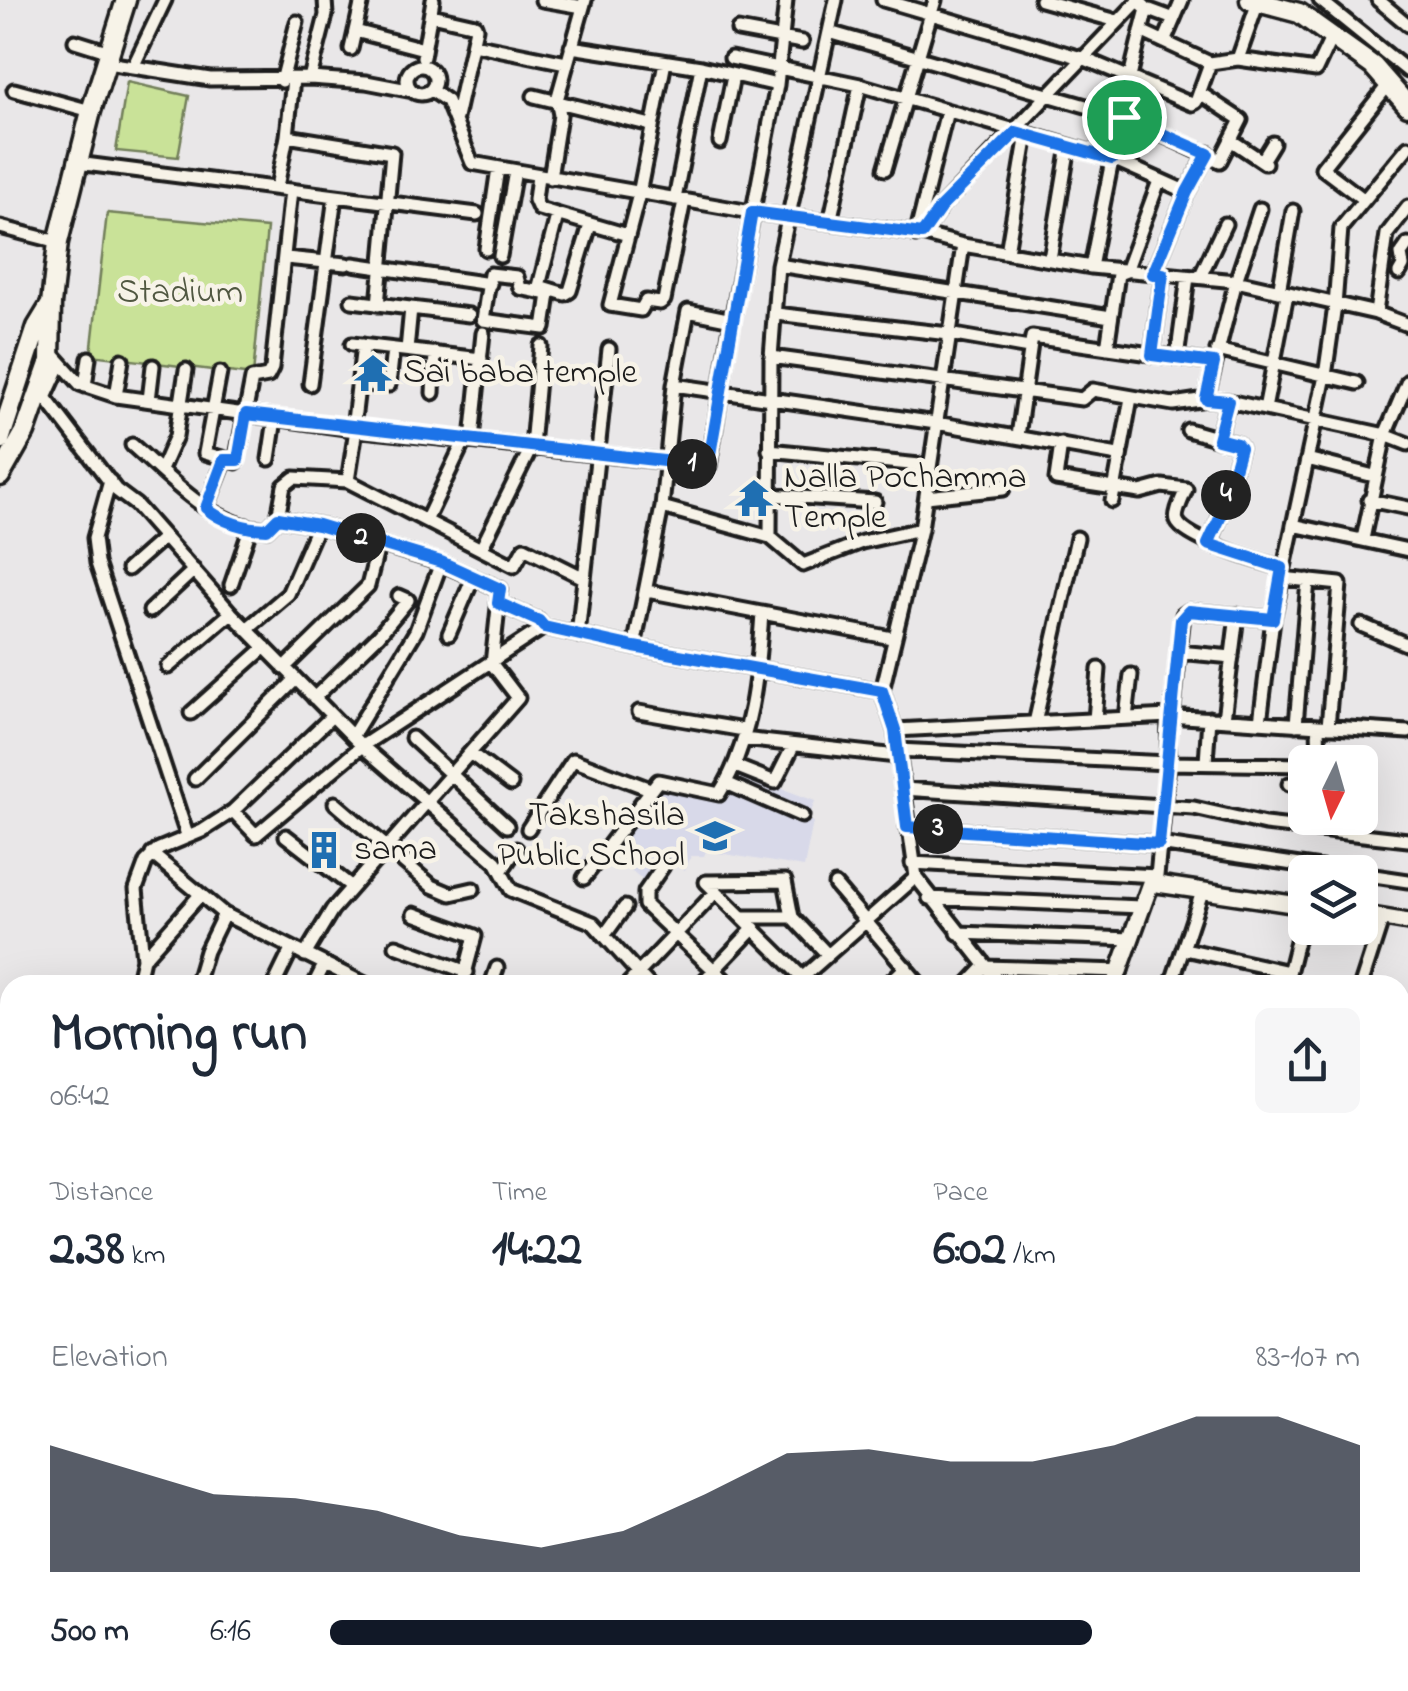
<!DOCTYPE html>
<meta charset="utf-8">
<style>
body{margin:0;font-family:"Indie Flower",sans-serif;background:#f6f6f7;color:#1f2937;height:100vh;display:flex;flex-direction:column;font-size:38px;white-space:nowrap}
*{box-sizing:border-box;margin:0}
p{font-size:32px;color:#747a83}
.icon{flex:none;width:55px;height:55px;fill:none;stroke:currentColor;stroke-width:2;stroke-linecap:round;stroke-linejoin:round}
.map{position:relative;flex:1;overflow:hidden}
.details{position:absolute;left:0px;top:975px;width:1410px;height:718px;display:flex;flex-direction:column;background:#fff;border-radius:30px 30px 0 0;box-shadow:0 10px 40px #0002}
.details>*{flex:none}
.needle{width:65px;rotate:185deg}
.buttons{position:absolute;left:1288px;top:745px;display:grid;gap:20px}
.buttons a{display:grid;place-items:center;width:90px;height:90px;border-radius:15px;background:#fff;box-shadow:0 10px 40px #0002;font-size:50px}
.pin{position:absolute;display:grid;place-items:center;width:85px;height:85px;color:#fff;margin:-42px;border:5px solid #fff;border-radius:50%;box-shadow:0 2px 10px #0007}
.km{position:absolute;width:50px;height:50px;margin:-25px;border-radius:50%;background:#222;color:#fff;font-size:28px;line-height:50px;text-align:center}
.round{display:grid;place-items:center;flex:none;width:105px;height:105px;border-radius:15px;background:#f6f6f7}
.headline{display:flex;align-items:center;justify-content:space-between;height:170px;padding:0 50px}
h1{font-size:55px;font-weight:800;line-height:75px}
.metrics{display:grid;grid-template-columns:repeat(3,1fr);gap:15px;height:170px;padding:10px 50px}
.metrics div{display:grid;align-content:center}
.metrics b{font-size:50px;font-weight:800}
.metrics small{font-size:28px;font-weight:400}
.metrics p{font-size:28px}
.chart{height:280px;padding:20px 50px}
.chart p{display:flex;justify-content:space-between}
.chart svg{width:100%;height:180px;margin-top:10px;fill:#111827;opacity:.7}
ul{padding:0 50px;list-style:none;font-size:32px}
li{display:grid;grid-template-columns:160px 120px 1fr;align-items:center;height:75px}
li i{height:25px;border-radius:12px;background:#111827}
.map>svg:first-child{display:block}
.built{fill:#d8d9e9}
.green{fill:#c9e298;stroke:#727f5a;stroke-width:2.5}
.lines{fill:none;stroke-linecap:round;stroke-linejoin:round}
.minor-casing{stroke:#1c1c1c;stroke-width:19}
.tertiary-casing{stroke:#1c1c1c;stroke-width:22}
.secondary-casing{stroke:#1c1c1c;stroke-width:25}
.primary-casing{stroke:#1c1c1c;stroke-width:25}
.minor{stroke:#f7f3e8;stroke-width:11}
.tertiary{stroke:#f7f3e8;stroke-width:15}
.secondary{stroke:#f7f3e8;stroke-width:18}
.primary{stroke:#f7f3e8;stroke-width:18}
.route-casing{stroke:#fff;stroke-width:20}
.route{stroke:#1a73e8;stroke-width:12}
.labels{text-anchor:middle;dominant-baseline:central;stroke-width:9;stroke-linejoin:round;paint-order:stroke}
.park-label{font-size:35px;fill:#505741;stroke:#f7f3e8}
.poi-label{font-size:35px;fill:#1c1c1c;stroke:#f7f3e8;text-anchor:start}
</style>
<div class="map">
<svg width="1408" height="1691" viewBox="0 0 1408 1691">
<rect width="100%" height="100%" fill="#e9e7e8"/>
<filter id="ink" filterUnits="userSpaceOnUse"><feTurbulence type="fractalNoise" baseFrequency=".01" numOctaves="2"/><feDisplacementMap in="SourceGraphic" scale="20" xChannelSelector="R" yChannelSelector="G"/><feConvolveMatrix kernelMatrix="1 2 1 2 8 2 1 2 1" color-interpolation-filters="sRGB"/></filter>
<g filter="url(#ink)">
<!-- built -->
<path class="built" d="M740 773 815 801 808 820 813 822 804 867 706 851 704 856H691L685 870 661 862 643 880 608 851 657 789 723 803Z
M808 1683 1063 1682V1683L1062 1691H808Z"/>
<!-- green -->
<path class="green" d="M127 82 189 96 178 157 116 151Z
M107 213 267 228 253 375 91 355Z"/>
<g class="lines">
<!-- minor casing -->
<g class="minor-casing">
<path id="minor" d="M542 0 583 7
M883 0 1085 59 1192 104 1196 102 1210 63
M1041 0 1117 21
M1320 0 1408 71
M1378 0 1408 25
M1147 9 1174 19
M431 15 475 25 476 28 456 118
M738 30 802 42
M355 31 424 49
M1141 31 1210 63 1238 59 1316 70 1332 36
M829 32 1124 117 1220 161 1241 120 1200 93
M75 41 110 52
M1164 42 1182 0
M473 44 566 63
M571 47 701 67 777 85
M351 49 362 0
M423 57 433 0
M731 58 860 85 1069 146 1113 159 1187 192
M1238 59 1258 2
M665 62 639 194 610 305 641 310 646 301 660 303 664 300 684 201
M107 63 210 79 310 78 366 82 413 91
M407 80a14 14 0 1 1 28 0a14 14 0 1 1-28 0Z
M133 67 165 0
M310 78 326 15 325 0
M282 81 297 22
M14 90 91 111
M431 90 447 101 472 163 751 212 922 234 963 245 1091 267 1236 281 1376 313 1408 325
M534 96 651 125
M287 136 392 153 378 305
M1232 141 1265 163
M720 142 733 76
M1262 161 1273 143
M77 163 477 214
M885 169 935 0
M538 176 535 200 539 209 628 235
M550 178 560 115 557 100 585 0
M277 187 287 136 293 79
M675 199 701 67
M1363 199 1322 168 1389 84
M557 216 539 286 565 294 570 291 590 225
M830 222 860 85
M0 227 58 242
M922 234 941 207 1139 0
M916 235 947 111
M963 245 921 529 882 691 895 730 916 877 1001 985
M486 249 498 168
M1007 252 1027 134
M500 256 515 171
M286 258 346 264
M1050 259 1069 146
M353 264 490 284
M778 265 1111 317
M1091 267C1108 181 1124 94 1147 9L1139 1
M1399 273 1403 266 1401 254 1408 244
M490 274 517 277 520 288 549 294 544 328 483 320Z
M1153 274 1187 192 1208 153
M1200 277 1225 224
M1279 292 1293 211
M352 301 469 315
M1376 313 1387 234 1408 207
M776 314 949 334 1029 348
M352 344 481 359
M1107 348 1118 274 1126 271 1159 181
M407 350 411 308
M1217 350 1357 383
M52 353 80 384 116 396 353 429 709 466 732 320 777 85 786 0
M1152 355 1163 274
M771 357 1082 399 1093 390 1173 404 1206 399 1228 401 1385 435 1408 444
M1177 358 1188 277
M220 373 205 453 236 462 252 379 268 376 272 368 291 190
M310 384 335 196
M358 384 389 385 393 349
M674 385 936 423 1118 455
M85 386 89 358
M41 392 116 490 136 505 231 613 362 746 496 862 511 890 593 923 649 985
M433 393 435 353
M116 396 122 360
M45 398 61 363
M1206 399 1236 281 1260 209
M149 400 153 366
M1265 409 1287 294
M353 429 363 345
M1188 430 1237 444 1240 448 1221 515 1209 544
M1018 436 1032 337 1213 363
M472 439 483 333
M1218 439 1228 401
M1061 444 1056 479 1140 492 1162 486 1186 489C1183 497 1174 514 1177 521 1185 540 1262 562 1283 568
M132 445C171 479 212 527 267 529L278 518 318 525 441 563 500 589 492 664 518 698 332 910 305 955
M769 450 930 466
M269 459 275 419
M1307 459 1374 476
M161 470 176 436 186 370
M110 481 94 538 97 563 187 835
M348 481 356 429
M769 495 875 502
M926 497 1003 489
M1369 500 1408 508
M1112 501 1131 398
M662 507 770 537 803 565 862 542 921 529
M206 508 225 460
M278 518 284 486 294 478 348 481 514 566 524 548 584 578
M426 521 465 439
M1293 525 1408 550
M770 537 771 357 778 265 836 0
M1363 539 1385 435 1408 381
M481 549 532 446 541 346
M128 569 163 538
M1282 578 1340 584 1328 727
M231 585 250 529
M647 591 892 638
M498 603 539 621 544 627
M150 611 194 570
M1361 625 1408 645
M248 628 288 594 318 525
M449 634 473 578
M578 635 609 349
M634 647 662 507 674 385 688 311 732 320
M1179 652 1232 657
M168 667 231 613
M284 668 368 586 379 543
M314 698 379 635 408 600 399 596
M639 712 744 730
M191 713 265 647
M1172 716 1183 615 1189 611 1273 619
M1126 718 1131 675
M1224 719 1237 615
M1095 720 1099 669
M1260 722 1273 619 1325 376 1335 306 1341 228 1408 147
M1035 723 1077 538
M1296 725 1308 580
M1318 727 1319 762
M895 730 1169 716 1408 732
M353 735 416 631 441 563
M412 738 507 826
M743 739 897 756
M897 750 1168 763 1305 765
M470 753 511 784
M1206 762 1209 718
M735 766 775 782 793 746
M195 779 296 679
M726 783 802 816
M1289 784 1305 787
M903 789 1194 808 1265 824 1408 840
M335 803 432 886 451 894 473 889
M233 811 256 835 362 746 544 627 634 647 882 691
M907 827 1159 844 1408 881
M528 829 573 760 650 789
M286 836 352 887
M152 854 224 914 367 985
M912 863 1157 876
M663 866 645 892V905L730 985
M502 870 516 849
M584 878 658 781 719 794C752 743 758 673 762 613
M1153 880 1157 876 1168 763 1169 716
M835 885 920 985
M929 898 1141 907
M414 914 475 936 462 985
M744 917H792
M958 933 1132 939
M604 936 625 907
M396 946 467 972
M1185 949 1289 972
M143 959 200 895
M137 985 143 959 136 889 146 862 159 849 202 831 233 811 332 716
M196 985 206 951 224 914
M274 985 292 948
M314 985 324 965
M491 985 497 968
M627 985 710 898
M700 985 754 928
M794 985 916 877
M810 985 706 882 785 881 792 917 827 954
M887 985 906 967
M967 985 984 967 1121 971
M1171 985 1202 892
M1286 985 1305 909
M1361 985 1383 917
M1400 1065 1408 1043
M1400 1229 1408 1212
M0 1253 10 1225
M0 1320 10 1322
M1400 1348 1408 1351 1400 1370
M0 1383 10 1384
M1400 1420 1408 1423
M0 1447 10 1448
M0 1507H10
M0 1575 10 1535
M1400 1580 1408 1585
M125 1682 156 1691
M324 1682 335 1687
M403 1682 431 1691
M695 1682V1691
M705 1682 765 1685
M1335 1682 1357 1691
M1096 1683 1114 1691
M33 1691 35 1682
M85 1691 88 1682
M294 1691 296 1682
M365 1691 374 1682
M461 1691 464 1682
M505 1691 508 1682
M1170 1691 1174 1682
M1406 1691 1408 1685"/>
</g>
<!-- tertiary casing -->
<g class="tertiary-casing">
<path id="tertiary" d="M1360 914 1408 922
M1114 985 1151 883 1305 906
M1096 1682V1691"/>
</g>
<!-- secondary casing -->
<g class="secondary-casing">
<path id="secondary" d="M1250 0 1299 13 1373 66 1408 106
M1400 1540 1408 1533
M1253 1691 1256 1682"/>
</g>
<!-- primary casing -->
<g class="primary-casing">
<path id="primary" d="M0 440 37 327 51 304
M0 476 25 432 50 361 51 304 58 242 91 111 126 0"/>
</g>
<!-- minor -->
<use href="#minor" class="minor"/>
<!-- tertiary -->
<use href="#tertiary" class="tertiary"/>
<!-- secondary -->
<use href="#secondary" class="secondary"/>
<!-- primary -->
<use href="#primary" class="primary"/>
</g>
</g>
<g class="lines" filter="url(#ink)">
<!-- route casing -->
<g class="route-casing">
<path id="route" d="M1124 117 1208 154 1187 192 1153 274H1163L1152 355 1214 363 1206 399 1228 401 1218 439 1237 444 1240 448 1221 516 1208 544 1282 568 1273 619 1189 611 1181 620 1159 844 907 827 895 730 882 691 634 647 544 627 539 621 498 603 500 589 441 562 318 525 278 518 267 529C246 529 222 522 206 508L224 460H238L246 414 708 466 752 212 922 234 941 207 1016 132 1112 159Z"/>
</g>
<!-- route -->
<use href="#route" class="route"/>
</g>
<!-- icons -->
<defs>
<g id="temple-bare" transform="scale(3)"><path d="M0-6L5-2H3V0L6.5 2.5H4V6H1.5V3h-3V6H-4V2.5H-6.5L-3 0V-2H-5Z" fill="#1f6fb2" stroke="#f7f3e8" stroke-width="2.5" paint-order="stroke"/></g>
<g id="school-bare" transform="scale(3)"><path d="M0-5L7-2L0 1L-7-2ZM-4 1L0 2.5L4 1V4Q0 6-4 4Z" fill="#1f6fb2" stroke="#f7f3e8" stroke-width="2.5" paint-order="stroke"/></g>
<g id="building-bare" transform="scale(3)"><path d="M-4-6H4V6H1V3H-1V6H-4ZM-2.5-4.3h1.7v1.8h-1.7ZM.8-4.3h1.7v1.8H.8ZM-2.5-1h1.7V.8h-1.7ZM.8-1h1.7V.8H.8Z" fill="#1f6fb2" stroke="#f7f3e8" stroke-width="2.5" paint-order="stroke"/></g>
</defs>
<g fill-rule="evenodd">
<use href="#temple-bare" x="373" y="373"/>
<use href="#temple-bare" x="754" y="498"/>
<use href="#school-bare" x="715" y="836"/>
<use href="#building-bare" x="324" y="850"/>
</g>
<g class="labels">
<!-- park labels -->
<g class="park-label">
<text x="180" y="293">Stadium</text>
</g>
<!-- poi labels -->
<g class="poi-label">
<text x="403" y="373">Sai baba temple</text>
<text x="784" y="478">Nalla Pochamma<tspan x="784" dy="40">Temple</tspan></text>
<text x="685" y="816" text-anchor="end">Takshasila<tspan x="685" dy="40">Public School</tspan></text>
<text x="354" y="850">sama</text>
</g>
</g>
</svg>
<div class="buttons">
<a><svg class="needle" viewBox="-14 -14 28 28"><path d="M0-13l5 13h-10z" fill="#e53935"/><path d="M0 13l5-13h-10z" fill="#747a83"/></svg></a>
<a><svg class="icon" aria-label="layers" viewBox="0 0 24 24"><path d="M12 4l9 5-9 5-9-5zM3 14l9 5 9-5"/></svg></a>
</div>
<div class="pin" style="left:1124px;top:117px;background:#1e9e55"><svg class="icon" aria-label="arrive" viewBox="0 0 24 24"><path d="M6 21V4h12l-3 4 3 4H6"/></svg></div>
<b class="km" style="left:692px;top:464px">1</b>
<b class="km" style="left:361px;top:538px">2</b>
<b class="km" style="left:938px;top:829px">3</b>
<b class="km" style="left:1226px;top:495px">4</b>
<section class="details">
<div class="headline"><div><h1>Morning run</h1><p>06:42</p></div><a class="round"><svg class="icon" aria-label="share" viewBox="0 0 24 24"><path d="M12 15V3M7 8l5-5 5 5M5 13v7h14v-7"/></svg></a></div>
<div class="metrics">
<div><p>Distance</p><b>2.38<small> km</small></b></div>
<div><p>Time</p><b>14:22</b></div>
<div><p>Pace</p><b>6:02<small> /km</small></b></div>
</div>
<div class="chart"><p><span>Elevation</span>83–107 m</p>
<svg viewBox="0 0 160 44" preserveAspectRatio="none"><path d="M0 44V13L10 19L20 25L30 26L40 29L50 35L60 38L70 34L80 25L90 15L100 14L110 17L120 17L130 13L140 6L150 6L160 13V44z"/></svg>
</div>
<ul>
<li><b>500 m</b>6:16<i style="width:74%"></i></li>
</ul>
</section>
</div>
